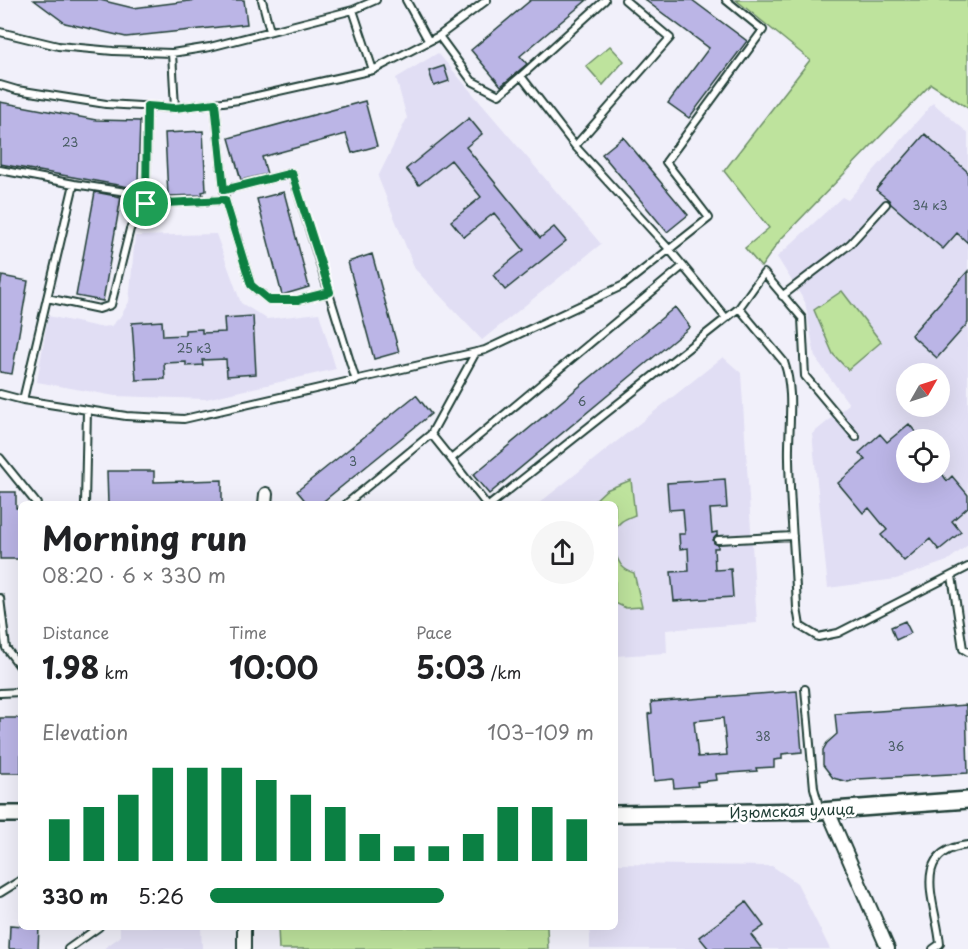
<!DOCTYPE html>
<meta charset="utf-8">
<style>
body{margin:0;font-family:"Playpen Sans",sans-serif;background:#f6f6f6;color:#202124;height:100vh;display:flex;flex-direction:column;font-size:22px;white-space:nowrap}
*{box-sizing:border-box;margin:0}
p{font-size:20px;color:#757577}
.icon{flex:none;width:33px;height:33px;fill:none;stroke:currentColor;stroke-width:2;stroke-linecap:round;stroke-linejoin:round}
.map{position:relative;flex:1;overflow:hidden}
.side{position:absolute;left:18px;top:501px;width:600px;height:429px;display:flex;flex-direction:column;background:#fff;border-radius:9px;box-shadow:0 6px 24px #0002}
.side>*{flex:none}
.needle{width:39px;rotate:51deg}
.controls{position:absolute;left:896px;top:363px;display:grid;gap:12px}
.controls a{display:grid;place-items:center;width:54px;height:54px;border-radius:50%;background:#fff;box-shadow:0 6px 24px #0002;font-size:30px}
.pin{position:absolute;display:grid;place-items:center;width:51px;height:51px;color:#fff;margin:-26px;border:3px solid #fff;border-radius:50%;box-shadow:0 2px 6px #0007}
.round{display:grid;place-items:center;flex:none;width:63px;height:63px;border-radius:32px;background:#f6f6f6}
.headline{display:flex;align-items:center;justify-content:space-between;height:102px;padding:0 24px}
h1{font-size:33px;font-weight:700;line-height:45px}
.stats{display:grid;grid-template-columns:repeat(3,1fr);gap:9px;height:102px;padding:6px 24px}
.stats div{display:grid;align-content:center}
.stats b{font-size:30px;font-weight:700}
.stats small{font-size:16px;font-weight:400}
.stats p{font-size:16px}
.chart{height:168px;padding:12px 24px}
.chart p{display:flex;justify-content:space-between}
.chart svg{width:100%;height:108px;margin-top:6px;stroke:#0b8043;stroke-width:6}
ul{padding:0 24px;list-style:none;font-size:20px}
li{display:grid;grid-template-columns:96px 72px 1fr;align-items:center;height:45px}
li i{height:15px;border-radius:8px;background:#0b8043}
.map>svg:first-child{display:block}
.built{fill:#e1def4;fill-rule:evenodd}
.green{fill:#bee39d;stroke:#6e9068;stroke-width:1.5}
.building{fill:#bbb5e6;stroke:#1f3d34;stroke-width:1.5;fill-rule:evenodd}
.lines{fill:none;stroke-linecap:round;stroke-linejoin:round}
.service-casing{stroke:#1f3d34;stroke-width:10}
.minor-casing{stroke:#1f3d34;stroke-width:16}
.tertiary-casing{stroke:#1f3d34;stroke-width:20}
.service{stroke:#fff;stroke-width:6}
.minor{stroke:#fff;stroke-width:12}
.tertiary{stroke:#fff;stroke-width:15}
.route-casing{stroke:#fff;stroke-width:12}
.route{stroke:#0b8043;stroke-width:8}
.labels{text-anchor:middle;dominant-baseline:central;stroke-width:5;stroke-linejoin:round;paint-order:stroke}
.number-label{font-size:12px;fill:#465b60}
.street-label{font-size:15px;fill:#1f3d34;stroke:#fff}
</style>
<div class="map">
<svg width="968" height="949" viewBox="0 0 968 949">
<rect width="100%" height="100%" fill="#f1f0fa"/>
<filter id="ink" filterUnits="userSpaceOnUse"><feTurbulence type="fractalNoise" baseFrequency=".0167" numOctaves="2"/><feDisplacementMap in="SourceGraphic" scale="12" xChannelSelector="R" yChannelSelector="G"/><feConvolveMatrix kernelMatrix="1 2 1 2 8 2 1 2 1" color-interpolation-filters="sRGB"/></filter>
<g filter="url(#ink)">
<!-- built -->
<path class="built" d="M438 53 601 244 482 340 415 269 378 177 407 118 396 78Z
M933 103 968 133V545L947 561 896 579 828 588 812 434 849 404 815 357 805 302 777 257 842 197 848 200ZM906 374H939V406H906ZM906 440H939V472H906Z
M216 234 241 303 267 319 319 313 336 369 206 399 115 396 37 382 48 316 99 327 111 326 120 317 129 302 135 236Z
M723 357 741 373 757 623 666 630 667 653 615 656V504H538Z
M615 864 772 866 797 883 830 949H590V927H615Z
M120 927H201L202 949H103L120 937Z"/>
<!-- green -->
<path class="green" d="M736 0H968V108L931 84 780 240 761 267 745 248 769 228 724 171 810 60Z
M610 46 624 61 603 85 586 66Z
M842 291 881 342 848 370 833 354 814 310Z
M631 480 635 515C625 519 618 521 615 532V504H591L606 490Z
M615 553C620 565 623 570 634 573L642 607 626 608 615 603Z
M278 927H547L548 949H279Z"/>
<!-- building -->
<path class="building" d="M34 0H100L133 8 197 0H244L247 24 126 37 65 23Z
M531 0H587L520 56 527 64 501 86 471 50Z
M645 0H692L747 41 689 118 668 103 709 48Z
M444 66 449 81 434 86 429 71Z
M365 101 377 146 352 153 346 134 262 157 267 174 241 180 229 138Z
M0 102 96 120 140 121 138 180 129 187 0 164Z
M469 118 482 134 466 147 540 238 554 227 566 241 505 290 493 275 524 250 494 213 464 237 451 221 481 197 451 160 419 185 406 169Z
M203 131 206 191 202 192 203 195 168 196 165 133Z
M925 134 968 172V243L957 233 943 249 891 204 889 200 876 190Z
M623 137 688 215 667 232 602 154Z
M95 192 121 197 103 301 76 296Z
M284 192 309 287 282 295 257 199Z
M372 254 399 352 374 359 348 262Z
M968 271V323L937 358 911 335Z
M2 276 28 281 12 374 0 372V287Z
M675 307 690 327 489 494 473 475Z
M253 316 256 374 227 376 226 359 202 360 203 365 186 366V362L164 363 165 379 136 380 132 323 162 321 163 336 185 335V330L202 329V333L225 332 224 318Z
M416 395 431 414 320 504H308L297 491Z
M909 424 922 440H906V472H941L947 481 952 476 968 495V507L952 521 961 532 939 550 930 539 904 561 881 535 887 530 869 508 863 513 838 483 865 460 859 453 880 434 887 442Z
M107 471H154V482L222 480V504H108Z
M725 479 727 508 710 509 712 533 717 532V535L713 540 714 543 718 545V548H714L715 570 731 569 733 597 674 601 671 572 689 571 688 548 680 549 679 534H685L683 509 669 510 667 483Z
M0 492H16V508H21V559H0Z
M905 621 911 633 896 640 891 627Z
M797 691 802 752 782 754V759L774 760V767L756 768 757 771 716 774 717 780 697 782 698 786 674 788 673 779 654 781 648 714 652 713 651 702ZM723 718 727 755 698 757 694 721Z
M966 705 968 773 858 779 848 782 833 778 823 765V750L827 743 837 734 835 714Z
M0 718H21V773H0Z
M746 902 764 926 751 935 762 949H709L699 937Z
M10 925 39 927 38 949H9Z"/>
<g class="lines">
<!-- service casing -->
<g class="service-casing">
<path id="service" d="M262 0 270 31
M406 0 428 40
M605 0 521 76 575 146 670 38 625 0
M353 10 373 70
M0 32 58 46 113 51 172 53 210 47 353 10 376 0
M439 36 472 81 499 95 521 76
M172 53 175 108
M0 85 17 90 106 104 175 108 239 100 373 70 439 36 487 0
M215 103 225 200 251 285 269 300H298L330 292
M575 146 669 249 726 318
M0 170 74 184 23 400
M74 184 146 195
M224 190 292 173 356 381
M146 204 225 200
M782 296 850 244 886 204
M47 298 99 309 111 305 130 229 146 204 147 106
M739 308 784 362C795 392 788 428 789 459 790 509 795 559 797 608L800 626 818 637 838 633 968 567
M0 394 23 400 126 416 184 419 485 350 624 285 709 218 666 162 763 30 726 0
M431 434 451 459
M0 458 37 504
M85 504 87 410
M346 504 431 434 476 352
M486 504 451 459 683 266
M491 504 739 308 764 273 802 318 805 376 856 437
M718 540 793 536
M952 576 963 649 968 652
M0 598 6 648 21 668
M805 689 814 788 820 810
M0 693 21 692
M0 893 21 880
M68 949 99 927
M933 949 940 944C937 906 908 851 968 845"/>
</g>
<!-- minor casing -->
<g class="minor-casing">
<path id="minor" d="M265 504 266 494
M828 811 888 949
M244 949V927"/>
</g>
<!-- tertiary casing -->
<g class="tertiary-casing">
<path id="tertiary" d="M0 814H21
M615 814 820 811 968 800"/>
</g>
<!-- service -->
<use href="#service" class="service"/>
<!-- minor -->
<use href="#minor" class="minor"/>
<!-- tertiary -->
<use href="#tertiary" class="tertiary"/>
</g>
</g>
<g class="lines" filter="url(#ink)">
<!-- route casing -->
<g class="route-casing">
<path id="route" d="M215 103 224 190 292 173 330 292 298 300H269L251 285 225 200 146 204 147 106 175 108Z"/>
</g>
<!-- route -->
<use href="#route" class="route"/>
</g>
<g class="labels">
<!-- number labels -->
<g class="number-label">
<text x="70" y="142">23</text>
<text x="930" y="205">34 к3</text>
<text x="194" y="348">25 к3</text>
<text x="582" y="401">6</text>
<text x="353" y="461">3</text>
<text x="763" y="736">38</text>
<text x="896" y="746">36</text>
</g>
<!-- street labels -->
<g class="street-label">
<text transform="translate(792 810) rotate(-2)">Изюмская улица</text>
</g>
</g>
</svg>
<div class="controls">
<a><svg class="needle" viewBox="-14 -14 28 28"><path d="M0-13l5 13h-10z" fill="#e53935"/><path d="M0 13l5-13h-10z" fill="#757577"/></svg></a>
<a><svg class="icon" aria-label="locate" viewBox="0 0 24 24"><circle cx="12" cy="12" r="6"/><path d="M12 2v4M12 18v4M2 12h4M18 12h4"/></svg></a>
</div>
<div class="pin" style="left:146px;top:204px;background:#1e9e55"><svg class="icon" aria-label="arrive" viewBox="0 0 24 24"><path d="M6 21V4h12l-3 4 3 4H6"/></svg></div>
<section class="side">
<div class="headline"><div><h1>Morning run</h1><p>08:20 · 6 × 330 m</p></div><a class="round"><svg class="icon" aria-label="share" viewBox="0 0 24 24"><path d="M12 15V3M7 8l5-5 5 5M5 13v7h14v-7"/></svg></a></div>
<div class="stats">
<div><p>Distance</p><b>1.98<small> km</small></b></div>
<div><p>Time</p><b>10:00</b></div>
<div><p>Pace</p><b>5:03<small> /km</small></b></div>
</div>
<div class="chart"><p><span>Elevation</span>103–109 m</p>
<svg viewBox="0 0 160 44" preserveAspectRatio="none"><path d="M5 44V27M15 44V22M25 44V17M35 44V6M45 44V6M55 44V6M65 44V11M75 44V17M85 44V22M95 44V33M105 44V38M115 44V38M125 44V33M135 44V22M145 44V22M155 44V27"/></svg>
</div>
<ul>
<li><b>330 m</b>5:26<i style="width:61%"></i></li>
</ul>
</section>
</div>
